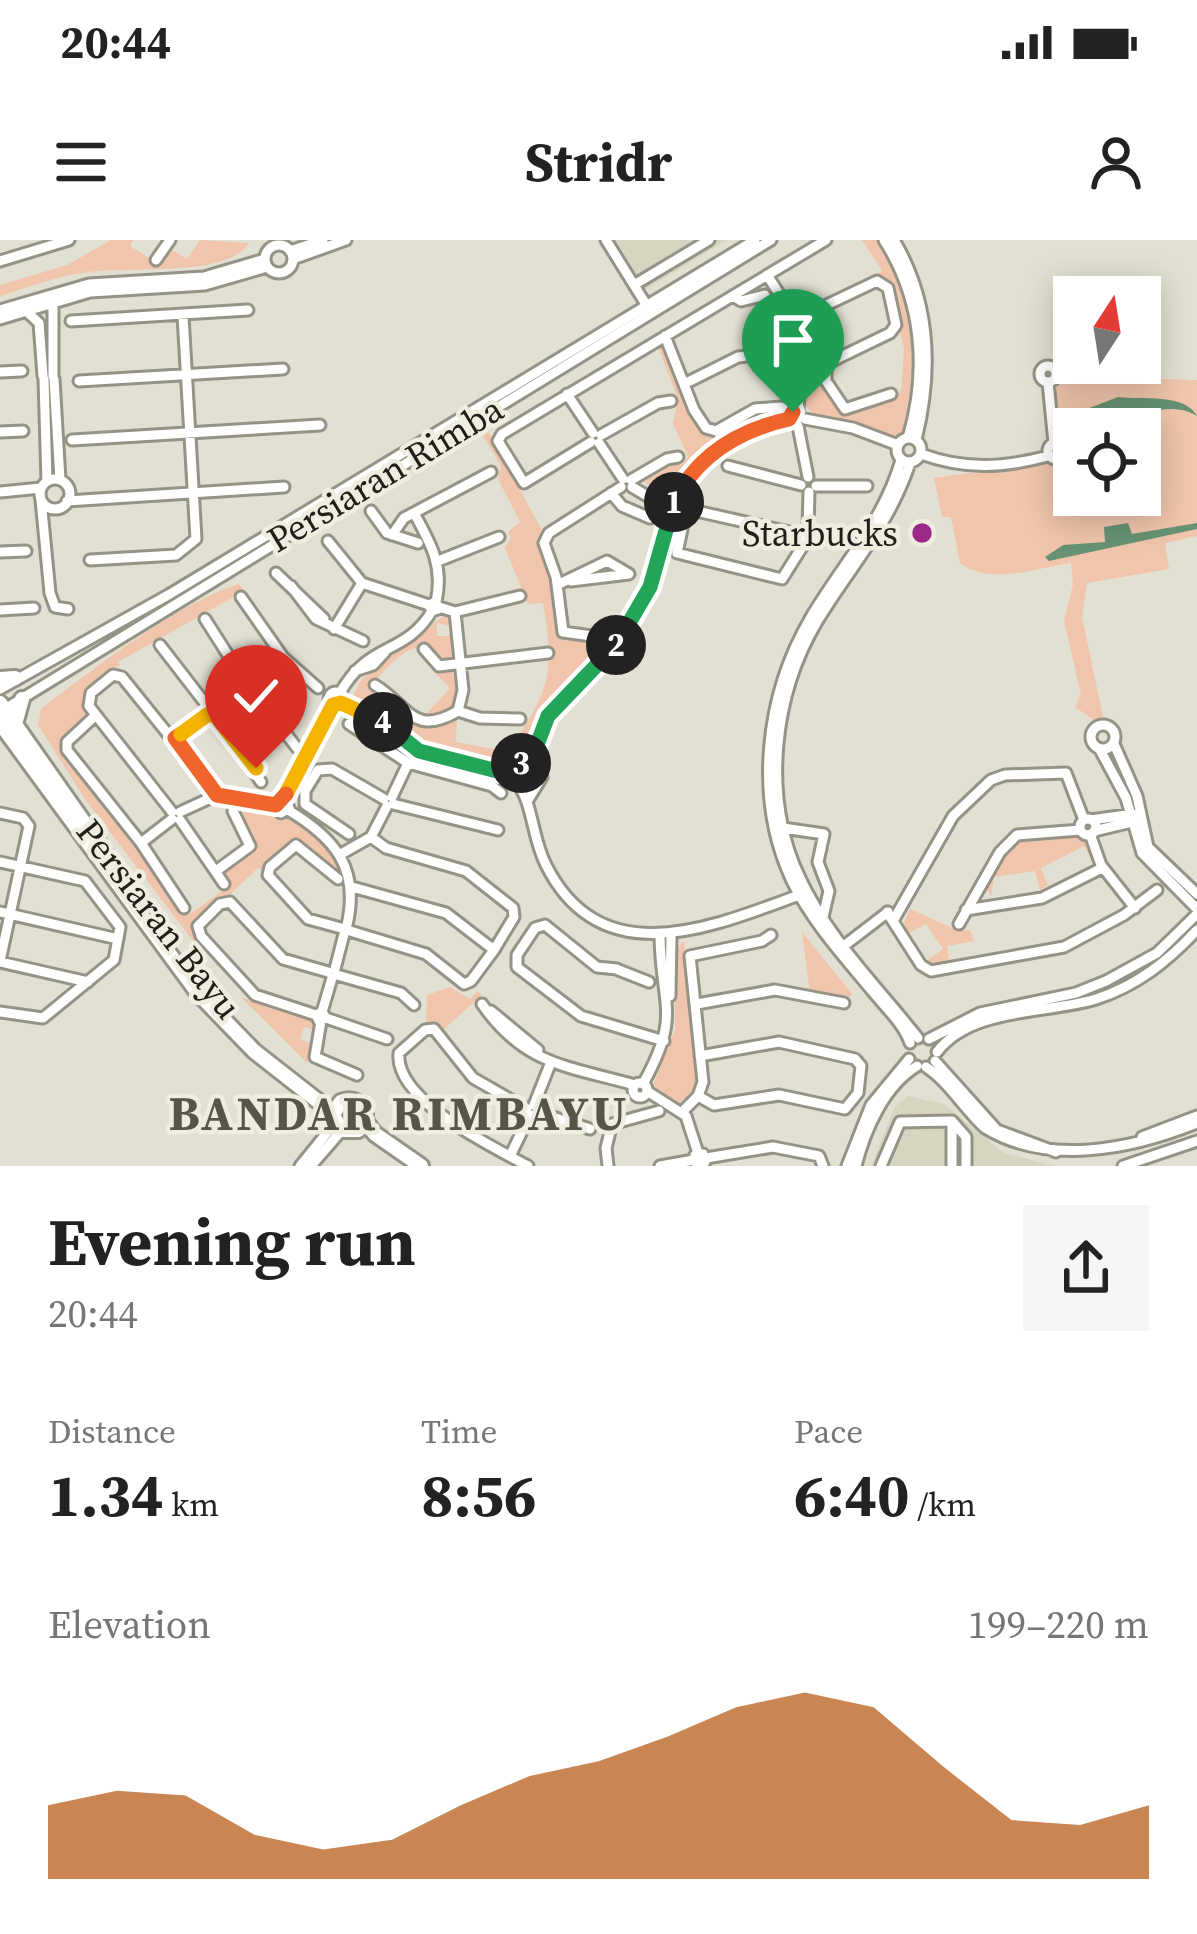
<!DOCTYPE html>
<meta charset="utf-8">
<style>
body{margin:0;font-family:"Source Serif 4",serif;background:#f6f6f6;color:#222;height:100vh;display:flex;flex-direction:column;font-size:45px;white-space:nowrap}
*{box-sizing:border-box;margin:0}
p{font-size:39px;color:#767676}
.icon{flex:none;width:66px;height:66px;fill:none;stroke:currentColor;stroke-width:2;stroke-linecap:round;stroke-linejoin:round}
.map{position:relative;height:926px;overflow:hidden}
.details{display:flex;flex-direction:column;background:#fff;flex:1}
.details>*{flex:none}
.needle{width:78px;rotate:12deg}
.controls{position:absolute;left:1053px;top:36px;display:grid;gap:24px}
.controls a{display:grid;place-items:center;width:108px;height:108px;border-radius:0px;background:#fff;box-shadow:0 6px 30px #0003;font-size:60px}
.pin{position:absolute;display:grid;place-items:center;width:102px;height:102px;color:#fff;margin:-123px -51px;border-radius:50% 50% 50% 0;rotate:-45deg;box-shadow:0 0 12px #0007}
.pin .icon{rotate:45deg}
.km{position:absolute;width:60px;height:60px;margin:-30px;border-radius:50%;background:#222;color:#fff;font-size:33px;line-height:60px;text-align:center}
.round{display:grid;place-items:center;flex:none;width:126px;height:126px;border-radius:0px;background:#f6f6f6}
.overview{display:flex;align-items:center;justify-content:space-between;height:204px;padding:0 48px}
h1{font-size:66px;font-weight:700;line-height:90px}
.stats{display:grid;grid-template-columns:repeat(3,1fr);gap:18px;height:204px;padding:12px 48px}
.stats div{display:grid;align-content:center}
.stats b{font-size:60px;font-weight:700}
.stats small{font-size:33px;font-weight:400}
.stats p{font-size:33px}
.chart{height:336px;padding:24px 48px}
.chart p{display:flex;justify-content:space-between}
.chart svg{width:100%;height:216px;margin-top:12px;fill:#b45309;opacity:.7}
.status{display:flex;justify-content:space-between;align-items:center;height:84px;padding:0 60px;background:#fff;direction:ltr}
.status svg{height:33px;fill:currentColor}
header{display:flex;justify-content:space-between;align-items:center;height:156px;padding:0 48px;background:#fff;font-size:54px;font-weight:700}
.map>svg:first-child{display:block}
.built{fill:#d7d5c1}
.green{fill:#f0c5ac;fill-rule:evenodd}
.water{fill:#679273}
.lines{fill:none;stroke-linecap:round;stroke-linejoin:round}
.minor-casing{stroke:#949386;stroke-width:15}
.major-casing{stroke:#949386;stroke-width:20}
.minor{stroke:#fff;stroke-width:9}
.major{stroke:#fff;stroke-width:14}
.split-1-casing{stroke:#fff;stroke-width:24}
.split-2-casing{stroke:#fff;stroke-width:24}
.split-3-casing{stroke:#fff;stroke-width:24}
.split-4-casing{stroke:#fff;stroke-width:24}
.split-5-casing{stroke:#fff;stroke-width:24}
.split-6-casing{stroke:#fff;stroke-width:24}
.split-7-casing{stroke:#fff;stroke-width:24}
.split-1{stroke:#f0652b;stroke-width:15}
.split-2{stroke:#22a559;stroke-width:15}
.split-3{stroke:#22a559;stroke-width:15}
.split-4{stroke:#22a559;stroke-width:15}
.split-5{stroke:#f5b400;stroke-width:15}
.split-6{stroke:#f0652b;stroke-width:15}
.split-7{stroke:#f5b400;stroke-width:15}
.poi-dot{fill:#9a2987;stroke:#efeddf;stroke-width:4.5}
.labels{text-anchor:middle;dominant-baseline:central;stroke-width:9;stroke-linejoin:round;paint-order:stroke}
.street-label{font-size:36px;fill:#1f1e19;stroke:#efeddf}
.poi-label{font-size:36px;fill:#1f1e19;stroke:#efeddf;text-anchor:end}
.district-label{font-size:48px;font-weight:bold;letter-spacing:3px;fill:#575549;stroke:#efeddf}
</style>
<div class="status"><b>20:44</b><svg viewBox="0 0 49 12"><path d="M0 12V9h3v3zM5 12V6h3v6zM10 12V3h3v9zM15 12V0h3v12zM26 1h20v11H26zM47 4h2v5h-2z"/></svg></div>
<header><svg class="icon" aria-label="menu" viewBox="0 0 24 24"><path d="M4 6h16M4 12h16M4 18h16"/></svg>Stridr<svg class="icon" aria-label="person" viewBox="0 0 24 24"><circle cx="12" cy="8" r="4"/><path d="M4 21q1-7 8-7t8 7"/></svg></header>
<div class="map">
<svg width="1197" height="926" viewBox="0 0 1197 926">
<rect width="100%" height="100%" fill="#e2e0d2"/>
<!-- built -->
<path class="built" d="M602 0H727L635 56Z
M908 856 944 864 1002 912 1054 926H871L894 868Z"/>
<!-- green -->
<path class="green" d="M111 0H133L130 6 160 25 170 9 187 19 200 0 249 3C226 39 128 25 82 33 54 37 27 48 0 56V45L67 25Z
M862 0H877C917 71 920 112 905 192L894 199 815 177 803 162 804 131 809 125 821 131 822 143 844 172 893 160 901 150 904 109 888 40 876 36 882 30Z
M666 106 710 194 780 173 787 161 786 142H796L795 161 781 177 744 188 717 204 676 252 667 254 644 242 670 225 683 224 688 216 673 184 678 159 658 107Z
M1065 136 1197 140V296L1165 303 1169 329 1087 343 1082 377 1103 477 1094 480 1075 467 1081 454 1064 381 1073 344 1071 323C1036 328 990 346 960 323L951 277H942L934 238 1065 219 1067 210 1057 195 1052 154ZM1074 189H1140V255H1074Z
M488 191 543 292 539 308 554 344 559 395 591 402 602 412 533 494 526 513 506 527 413 501 353 457 361 440 446 374 452 386 437 383V396H448L451 391 452 418 438 420 427 406C404 406 387 428 372 444L374 457 387 459 417 484 450 448 434 432 452 431 458 449 456 502 509 512C548 448 556 439 543 363L528 364 505 308 511 298 508 292 520 282 498 239 501 226 482 194Z
M239 344 244 351 118 422 120 425 86 450 88 476 62 506 126 587 183 673 190 674 225 649 219 638 256 610C258 593 241 583 242 564 296 573 317 588 349 633 321 630 321 605 297 603L264 632 258 628 201 682 200 695 193 701 87 562 38 485 41 469C92 430 179 362 239 344Z
M1077 593 1088 604 1093 622 1084 606 1041 628 1048 645 1040 650 1035 631 994 637 991 656C975 636 1004 613 1017 595Z
M910 669 959 691 970 690 974 701 947 706 950 727 930 728 925 722 943 709 926 684 907 694 904 682Z
M802 692 853 755 838 760 810 754Z
M684 701 699 842 695 854 678 863 653 845 675 789V712Z
M450 747 470 759 477 751 482 755 443 790 433 784 426 786 427 755Z
M242 758 316 780V790L304 787 300 799 312 804 307 823Z"/>
<!-- water -->
<path class="water" d="M1118 157C1142 160 1185 153 1197 176 1175 162 1146 172 1124 180L1120 189H1108L1113 184 1106 172 1090 189H1076L1087 180 1084 170Z
M1128 283 1132 294 1197 283V289L1049 321 1045 317 1063 305 1105 302 1104 287Z"/>
<g class="lines">
<!-- minor casing -->
<g class="minor-casing">
<path id="minor" d="M606 0 647 66
M884 0C922 60 928 130 908 198
M894 0C931 62 933 131 916 200
M265 19a14 14 0 1 1 28 0a14 14 0 1 1-28 0Z
M290 11 323 0
M293 19 346 0
M156 20 170 0
M0 21 69 0
M767 35C809 99 803 96 798 170
M634 45 709 0
M733 56 741 61 765 55
M53 61V136
M0 70 89 44 204 37 265 19
M25 70 39 83 43 136
M0 79 90 52 205 45 267 27
M797 79 877 41 888 48 896 85 890 93 826 124 802 118
M71 81 248 70
M665 96 694 170 706 188 716 191 755 169 781 167
M826 124V141L845 169 891 154
M1040 134a8 8 0 1 1 16 0a8 8 0 1 1-16 0Z
M0 132 22 131
M44 139 47 241
M54 139 60 240
M79 141 283 129
M1048 142 1054 203
M686 143 738 117 790 111
M567 154 593 193
M805 179 853 188 898 205
M798 186 808 237
M0 192 23 191
M601 195 658 163 671 161
M897 210a12 12 0 1 1 24 0a12 12 0 1 1-24 0Z
M72 200 320 185
M591 202 524 243 498 201 502 194 826 0
M1048 211a8 8 0 1 1 16 0a8 8 0 1 1-16 0Z
M599 203 623 239
M921 214C965 230 1003 228 1048 216
M901 220C883 282 843 323 811 377 765 455 753 558 792 641 812 682 844 717 873 752 885 767 904 784 910 803
M910 223C888 288 852 324 818 380 773 455 762 556 799 636 826 696 878 747 918 798
M728 226 801 245
M40 254a15 15 0 1 1 30 0a15 15 0 1 1-30 0Z
M631 240 667 219 678 217
M816 246H867
M632 247 671 270
M0 252 41 248
M611 253 622 266 650 278
M41 260 50 353 55 367 68 369
M67 261 284 247
M371 271 387 293 418 303
M414 273C431 304 444 326 436 362L429 365 432 371 438 369 436 362
M808 289 798 294 804 304 814 297 808 289 809 252
M798 294 692 270 685 275 677 313 782 339 804 304
M392 295 404 278 491 232
M814 297 843 299
M328 301 362 343 429 365
M0 312 26 311
M90 320 176 315 196 299 183 76
M438 321 499 297
M276 333 324 379
M557 345 607 321 629 334 571 341
M291 346 316 379 363 401
M241 357 283 417 318 448
M439 367 455 372 463 450 458 471
M0 370 34 368
M455 372 520 356
M205 379 244 440
M334 389 362 343
M599 397 563 392 556 337 544 303 549 293 621 247
M160 405 208 467
M424 409 439 426 548 413
M355 431 373 425 385 412
M251 441 283 417
M375 445C410 467 413 497 458 471
M251 448 297 508
M0 449 170 354 755 0
M329 459a7 7 0 1 1 14 0a7 7 0 1 1-14 0Z
M340 453C369 401 405 416 432 371
M341 463 381 481 412 507 515 540C534 563 531 596 546 625 602 737 716 685 802 654
M215 467 244 448
M458 471 480 478 520 479
M0 472 771 0
M96 475 67 502V510L141 603 184 668
M215 475 261 542
M349 484 408 523 492 546 501 553
M1091 497a12 12 0 1 1 24 0a12 12 0 1 1-24 0Z
M175 498 207 475
M1114 504 1137 556 1148 607 1197 654
M1099 508 1126 558 1142 613 1197 669
M505 533 533 515
M392 557 408 523
M285 560 289 568 281 573 276 564 285 560 333 465
M528 560 542 537C540 527 532 524 533 513 537 462 601 429 627 390 660 340 656 274 694 231 720 202 753 188 789 179
M393 564 498 590
M288 570C335 598 360 628 347 685
M172 572 89 466 91 453 113 435 122 437 217 555
M180 572 217 555 276 565
M0 573 23 578 29 586 0 721
M1080 587a8 8 0 1 1 16 0a8 8 0 1 1-16 0Z
M180 580 224 644
M1091 580 1133 574
M783 588 824 594 818 622 829 651 823 677
M1094 591 1136 581
M349 594 305 564V551L318 530 332 529 384 559
M1090 594 1101 625 1135 668
M371 597 386 608 466 631 513 668 514 677 494 710
M141 603 172 579
M341 614 371 597 387 566
M0 622 85 641
M216 631 250 606 233 571
M338 639 296 605 270 627 268 635 308 679 341 688
M966 670 1042 658 1102 628
M0 672 118 699
M887 672 921 725 931 731 1064 707 1124 675 1157 650
M893 681 953 576 991 540 1005 535 1066 533 1084 580
M959 684 1000 612 1017 595 1080 590
M350 691 426 714 464 744 471 741 494 710 446 673 352 647
M845 705 888 672
M0 722 88 742
M335 729 344 694
M616 729 649 742
M617 729 597 727 545 685 535 688 517 715V727L581 776 664 801
M337 735 401 753 414 765
M670 756 671 696
M482 764C524 825 567 826 635 845
M697 764 775 750 844 763
M491 771 538 810
M0 772 43 778 114 720 120 687 85 641
M322 772 332 738
M316 775 255 755 201 696 198 686 220 664 230 662 283 719 328 732
M326 778 322 772 316 775 319 781 326 778 387 799
M321 781 315 817 357 835
M929 799 980 773 1076 753 1106 741 1157 713 1197 674
M937 812C971 767 1047 774 1096 759 1137 746 1168 721 1197 690
M935 821 997 890 1056 912
M926 827C949 842 964 869 985 888 1047 926 1130 910 1197 883
M633 850a7 7 0 1 1 14 0a7 7 0 1 1-14 0Z
M643 844C682 774 661 767 660 696
M647 851 686 876 698 913
M698 856 714 865 779 855 845 869 858 853 861 826 855 819 779 802 700 816
M534 865 551 822
M527 869 473 838 434 789 425 790 399 813C394 860 493 907 528 926
M537 872 590 889
M682 872 698 856 703 842 690 716 762 701 771 695
M1142 897 1197 876
M703 914 705 922 696 923 695 915Z
M510 916 530 875
M706 918 773 907 819 916 823 926
M300 926 335 883
M311 926 342 890
M608 926 606 908 612 884 659 871
M660 926 694 920
M847 926 871 865 909 819
M856 926C865 890 884 846 917 826
M881 926 900 882 952 881 966 897V926
M952 926V881
M1123 926 1197 901"/>
</g>
<!-- major casing -->
<g class="major-casing">
<path id="major" d="M0 439 15 438
M0 463 104 611
M0 483 198 753 254 811 328 869 342 890H358L365 875C363 863 353 857 341 862L333 874
M15 484 22 459
M365 881 375 894 421 926"/>
</g>
<!-- minor -->
<use href="#minor" class="minor"/>
<!-- major -->
<use href="#major" class="major"/>
</g>
<g class="lines">
<!-- split-1 casing -->
<g class="split-1-casing">
<path id="split-1" d="M674 262C697 215 740 190 789 179L793 172"/>
</g>
<!-- split-2 casing -->
<g class="split-2-casing">
<path id="split-2" d="M616 405 650 347 674 262"/>
</g>
<!-- split-3 casing -->
<g class="split-3-casing">
<path id="split-3" d="M521 523 533 515 548 476 616 405"/>
</g>
<!-- split-4 casing -->
<g class="split-4-casing">
<path id="split-4" d="M383 482 419 511 505 533 521 523"/>
</g>
<!-- split-5 casing -->
<g class="split-5-casing">
<path id="split-5" d="M286 554 333 465 341 463 383 482"/>
</g>
<!-- split-6 casing -->
<g class="split-6-casing">
<path id="split-6" d="M181 494 175 498 217 555 276 565 286 554"/>
</g>
<!-- split-7 casing -->
<g class="split-7-casing">
<path id="split-7" d="M181 494 207 475H215L256 528"/>
</g>
<!-- split-1 -->
<use href="#split-1" class="split-1"/>
<!-- split-2 -->
<use href="#split-2" class="split-2"/>
<!-- split-3 -->
<use href="#split-3" class="split-3"/>
<!-- split-4 -->
<use href="#split-4" class="split-4"/>
<!-- split-5 -->
<use href="#split-5" class="split-5"/>
<!-- split-6 -->
<use href="#split-6" class="split-6"/>
<!-- split-7 -->
<use href="#split-7" class="split-7"/>
</g>
<!-- markers -->
<circle class="poi-dot" cx="922" cy="293" r="12"/>
<g class="labels">
<!-- street labels -->
<g class="street-label">
<text transform="translate(385 234) rotate(-31)">Persiaran Rimba</text>
<text transform="translate(159 679) rotate(52)">Persiaran Bayu</text>
</g>
<!-- poi labels -->
<g class="poi-label">
<text x="898" y="293">Starbucks</text>
</g>
<!-- district labels -->
<g class="district-label">
<text x="399" y="873">BANDAR RIMBAYU</text>
</g>
</g>
</svg>
<div class="controls">
<a><svg class="needle" viewBox="-14 -14 28 28"><path d="M0-13l5 13h-10z" fill="#e53935"/><path d="M0 13l5-13h-10z" fill="#767676"/></svg></a>
<a><svg class="icon" aria-label="locate" viewBox="0 0 24 24"><circle cx="12" cy="12" r="6"/><path d="M12 2v4M12 18v4M2 12h4M18 12h4"/></svg></a>
</div>
<div class="pin" style="left:793px;top:172px;background:#1e9e55"><svg class="icon" aria-label="arrive" viewBox="0 0 24 24"><path d="M6 21V4h12l-3 4 3 4H6"/></svg></div>
<div class="pin" style="left:256px;top:528px;background:#d93025"><svg class="icon" aria-label="check" viewBox="0 0 24 24"><path d="M5 12l5 5 9-10"/></svg></div>
<b class="km" style="left:674px;top:262px">1</b>
<b class="km" style="left:616px;top:405px">2</b>
<b class="km" style="left:521px;top:523px">3</b>
<b class="km" style="left:383px;top:482px">4</b>
</div>
<section class="details">
<div class="overview"><div><h1>Evening run</h1><p>20:44</p></div><a class="round"><svg class="icon" aria-label="share" viewBox="0 0 24 24"><path d="M12 15V3M7 8l5-5 5 5M5 13v7h14v-7"/></svg></a></div>
<div class="stats">
<div><p>Distance</p><b>1.34<small> km</small></b></div>
<div><p>Time</p><b>8:56</b></div>
<div><p>Pace</p><b>6:40<small> /km</small></b></div>
</div>
<div class="chart"><p><span>Elevation</span>199–220 m</p>
<svg viewBox="0 0 160 44" preserveAspectRatio="none"><path d="M0 44V29L10 26L20 27L30 35L40 38L50 36L60 29L70 23L80 20L90 15L100 9L110 6L120 9L130 21L140 32L150 33L160 29V44z"/></svg>
</div>
</section>
